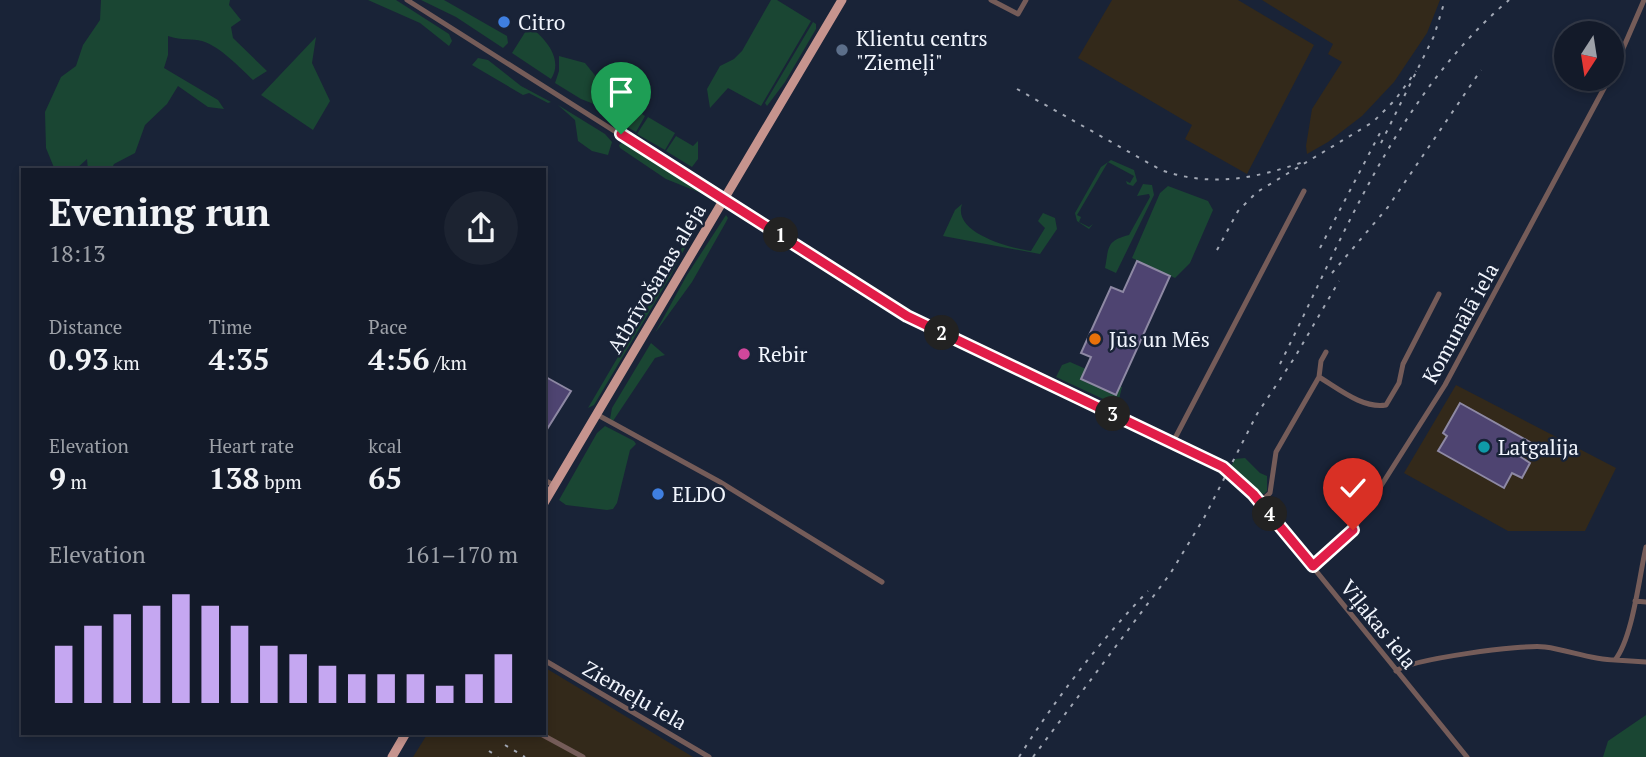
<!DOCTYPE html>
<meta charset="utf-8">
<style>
body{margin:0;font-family:"PT Serif",serif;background:#1c2331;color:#f1f3f6;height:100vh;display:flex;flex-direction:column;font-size:26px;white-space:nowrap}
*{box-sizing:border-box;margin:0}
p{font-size:23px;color:#9da1a8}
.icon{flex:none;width:38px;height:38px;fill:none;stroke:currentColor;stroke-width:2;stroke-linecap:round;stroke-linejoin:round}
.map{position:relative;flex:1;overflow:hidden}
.details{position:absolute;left:21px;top:168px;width:525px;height:567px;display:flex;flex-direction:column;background:#131a29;border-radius:0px;box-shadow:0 4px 10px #0003,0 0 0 2px #323846}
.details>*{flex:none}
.needle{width:46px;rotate:192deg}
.fabs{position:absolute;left:1554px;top:21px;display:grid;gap:14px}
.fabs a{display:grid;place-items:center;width:70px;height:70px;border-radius:50%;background:#131a29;box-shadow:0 4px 10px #0003,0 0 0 2px #323846;font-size:35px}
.pin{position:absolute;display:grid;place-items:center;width:60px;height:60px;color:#fff;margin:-72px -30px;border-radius:50% 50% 50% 0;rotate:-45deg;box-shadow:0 0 7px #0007}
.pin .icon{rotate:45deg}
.km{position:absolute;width:35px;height:35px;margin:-18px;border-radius:50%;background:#222;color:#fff;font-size:19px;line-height:35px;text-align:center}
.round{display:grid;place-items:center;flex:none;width:74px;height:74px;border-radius:37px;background:#1c2331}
.overview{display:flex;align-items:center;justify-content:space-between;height:119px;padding:0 28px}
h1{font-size:38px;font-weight:800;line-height:52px}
.stats{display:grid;grid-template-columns:repeat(3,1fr);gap:10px;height:119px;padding:7px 28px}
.stats div{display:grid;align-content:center}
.stats b{font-size:30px;font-weight:800}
.stats small{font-size:19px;font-weight:400}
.stats p{font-size:19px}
.chart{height:196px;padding:14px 28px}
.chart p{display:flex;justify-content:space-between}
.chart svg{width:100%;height:126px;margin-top:7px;stroke:#c5a7f1;stroke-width:6}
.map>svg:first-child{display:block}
.industrial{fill:#33291a}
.green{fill:#1a4633}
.building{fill:#4e4471;stroke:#8e89a4;stroke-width:2}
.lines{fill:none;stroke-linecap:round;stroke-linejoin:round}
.minor{stroke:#755c59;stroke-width:5}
.primary{stroke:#c6948e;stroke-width:9}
.rail{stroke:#a2a8b5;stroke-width:2;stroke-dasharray:3.5 7;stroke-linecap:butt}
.route-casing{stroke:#fff;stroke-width:14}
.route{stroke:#e11d48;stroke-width:9}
.shop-dot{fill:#3f7fe0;stroke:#192337;stroke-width:2.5}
.service-dot{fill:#5c6f8a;stroke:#192337;stroke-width:2.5}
.food-dot{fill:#e8710a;stroke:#192337;stroke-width:2.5}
.hotel-dot{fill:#d1479c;stroke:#192337;stroke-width:2.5}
.culture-dot{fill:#0f9aa8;stroke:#192337;stroke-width:2.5}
.labels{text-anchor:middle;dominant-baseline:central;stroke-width:5;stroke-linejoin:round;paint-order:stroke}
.poi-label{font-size:21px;fill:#f1f5fd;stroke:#192337;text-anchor:start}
.street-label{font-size:21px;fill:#f1f5fd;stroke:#192337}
</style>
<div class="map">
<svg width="1646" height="757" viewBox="0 0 1646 757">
<rect width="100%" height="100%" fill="#192337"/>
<!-- industrial -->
<path class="industrial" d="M1112 0H1238L1314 45 1247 174 1185 139 1192 125 1078 58Z
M1262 0H1440L1427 33 1394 82 1362 116 1328 142 1307 154 1306 146 1312 109 1342 62 1328 54 1333 44Z
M1456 385 1616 468 1585 531H1508L1404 473Z
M544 667 693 757H413L428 733H544Z"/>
<!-- green -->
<path class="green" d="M101 0H230L229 5 241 20 231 27 233 38 267 71 253 80C239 67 221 47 202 41 193 38 182 41 168 36V55L164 68 218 100 224 109 208 107 178 86 167 104 145 125 135 153 114 164 111 170H88L87 159 75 170H55L46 148 45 112 61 77 76 66 83 45 100 20Z
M368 0H396L449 34 452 41 449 46 420 23Z
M421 0H444L507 36 508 43 503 48 456 17Z
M771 0H777L811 21 761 106 728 88 710 108 707 89 720 66 734 59 742 51Z
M813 22 816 24V29L785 82 767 106 765 103Z
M529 26C545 38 564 59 551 79L512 53Z
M316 37 312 63 330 101 313 130 261 95Z
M559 56 585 63 602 84 597 93 602 97 594 104 581 99 555 83 559 71Z
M478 58 488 60 521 86 551 102 548 103 529 93 523 95 472 65Z
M612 94 645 116 636 132 609 117 601 108 607 96Z
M558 105 605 134 612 142 608 155 592 151 578 141 575 120Z
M648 117 675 133 665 150 637 134Z
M676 136 693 146 698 141V159L692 167 666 151Z
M623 142H628L706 195 666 179 620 148 619 145Z
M1111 160 1134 170 1137 181 1133 186 1127 184 1126 181 1130 183 1134 176 1108 162 1077 215 1081 217 1079 222 1089 227 1093 224 1089 229 1077 221 1075 213 1101 167Z
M1143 184 1152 185 1154 195 1116 273 1105 268C1109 247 1106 241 1129 235L1150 197 1149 194 1137 196Z
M1168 186 1208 201 1213 210 1190 263 1175 278 1132 258 1160 193Z
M962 204C952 233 1010 248 1031 251L1045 228 1038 221 1043 213 1055 218 1057 229 1040 254 943 236 955 210Z
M706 207 670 277 594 405 588 408Z
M726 215 728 218 726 222 692 282 655 333 687 275Z
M651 343 665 355 655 358 613 421 610 419 612 408Z
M1070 362 1086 369 1082 379 1116 395 1120 386 1122 387 1118 403 1116 405 1056 377 1062 365Z
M605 426 634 441 636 444 630 450 617 503 613 509 607 510 566 505 559 500 597 433Z
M1245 458 1260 473 1267 476V491L1264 494 1257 493 1230 468 1235 459Z
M1646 715V757H1603L1608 741Z"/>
<!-- building -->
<path class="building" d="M1137 261 1170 276 1116 395 1081 379 1091 357 1081 353 1111 287 1123 292Z
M544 376 571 391 544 434Z
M1460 403 1530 442 1521 457 1530 463 1522 478 1512 473 1504 488 1438 451 1447 436 1443 433Z"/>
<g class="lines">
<!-- minor -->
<path class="minor" d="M407 0 907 316 1227 470 1260 502 1467 757
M991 0 1018 14 1026 0
M1612 74 1644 0
M1319 377C1339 389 1363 409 1386 405L1399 383 1403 364 1439 294
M596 414 720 482 882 582
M1173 442 1304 191
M544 480 554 485
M1260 502 1270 493 1276 452 1319 377 1321 361 1326 352
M1313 566 1353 530 1445 385 1609 79
M1635 601 1646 602
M544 660 709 757
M1615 660 1646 662
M1396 671C1411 659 1523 644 1545 647 1569 650 1591 660 1615 660 1633 637 1639 577 1646 547
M539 733 583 757"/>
<!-- primary -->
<path class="primary" d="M544 503 842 0
M392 757 406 733"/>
<!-- rail -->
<path class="rail" d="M1017 89 1161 170C1212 188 1257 178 1306 161
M1381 143 1434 36 1445 0
M1320 248 1381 131
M1217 250 1238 211 1257 192 1373 122 1395 100 1416 71
M1332 273 1388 207 1481 70
M1280 364C1344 236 1397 95 1509 0
M505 745 525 757
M489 751 498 757
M1019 757C1057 697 1099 642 1148 591
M1033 757 1170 574 1204 518 1257 414 1295 357 1339 281"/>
</g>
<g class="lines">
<!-- route casing -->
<g class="route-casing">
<path id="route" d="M621 134 907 316 1223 467 1253 494 1313 566 1353 530"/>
</g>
<!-- route -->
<use href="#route" class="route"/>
</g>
<!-- markers -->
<g class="shop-dot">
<circle cx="504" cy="22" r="7"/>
<circle cx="658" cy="494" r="7"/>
</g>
<circle class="service-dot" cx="842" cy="50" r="7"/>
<circle class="food-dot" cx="1095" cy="339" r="7"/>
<circle class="hotel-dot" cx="744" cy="354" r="7"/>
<circle class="culture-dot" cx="1484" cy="447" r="7"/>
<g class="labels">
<!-- poi labels -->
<g class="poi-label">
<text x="518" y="22">Citro</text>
<text x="856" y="38">Klientu centrs<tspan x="856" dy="24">"Ziemeļi"</tspan></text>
<text x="1109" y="339">Jūs un Mēs</text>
<text x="758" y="354">Rebir</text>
<text x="1498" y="447">Latgalija</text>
<text x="672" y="494">ELDO</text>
</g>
<!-- street labels -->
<g class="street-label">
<text transform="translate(656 278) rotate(-59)">Atbrīvošanas aleja</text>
<text transform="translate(1460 323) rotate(-61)">Komunālā iela</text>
<text transform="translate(1379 624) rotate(51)">Viļakas iela</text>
<text transform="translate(635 695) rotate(30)">Ziemeļu iela</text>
</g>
</g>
</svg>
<div class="fabs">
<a><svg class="needle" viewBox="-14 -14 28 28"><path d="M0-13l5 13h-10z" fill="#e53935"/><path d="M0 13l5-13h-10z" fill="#9da1a8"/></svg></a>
</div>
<div class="pin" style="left:621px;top:134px;background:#1e9e55"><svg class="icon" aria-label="arrive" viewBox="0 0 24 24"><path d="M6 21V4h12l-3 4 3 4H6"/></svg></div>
<div class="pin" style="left:1353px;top:530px;background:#d93025"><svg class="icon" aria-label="check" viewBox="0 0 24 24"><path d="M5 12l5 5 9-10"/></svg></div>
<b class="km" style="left:781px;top:235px">1</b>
<b class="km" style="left:942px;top:333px">2</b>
<b class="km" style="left:1113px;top:414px">3</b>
<b class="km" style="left:1270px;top:514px">4</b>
<section class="details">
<div class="overview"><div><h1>Evening run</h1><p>18:13</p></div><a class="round"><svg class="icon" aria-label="share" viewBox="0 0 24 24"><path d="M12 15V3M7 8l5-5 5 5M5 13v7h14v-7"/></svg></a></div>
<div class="stats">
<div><p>Distance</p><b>0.93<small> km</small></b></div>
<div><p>Time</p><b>4:35</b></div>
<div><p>Pace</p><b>4:56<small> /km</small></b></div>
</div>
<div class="stats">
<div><p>Elevation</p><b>9<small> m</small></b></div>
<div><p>Heart rate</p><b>138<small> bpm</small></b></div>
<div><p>kcal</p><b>65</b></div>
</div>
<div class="chart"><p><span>Elevation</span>161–170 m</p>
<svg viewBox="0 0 160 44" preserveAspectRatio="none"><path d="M5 44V24M15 44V17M25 44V13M35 44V10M45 44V6M55 44V10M65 44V17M75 44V24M85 44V27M95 44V31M105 44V34M115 44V34M125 44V34M135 44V38M145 44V34M155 44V27"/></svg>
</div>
</section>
</div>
